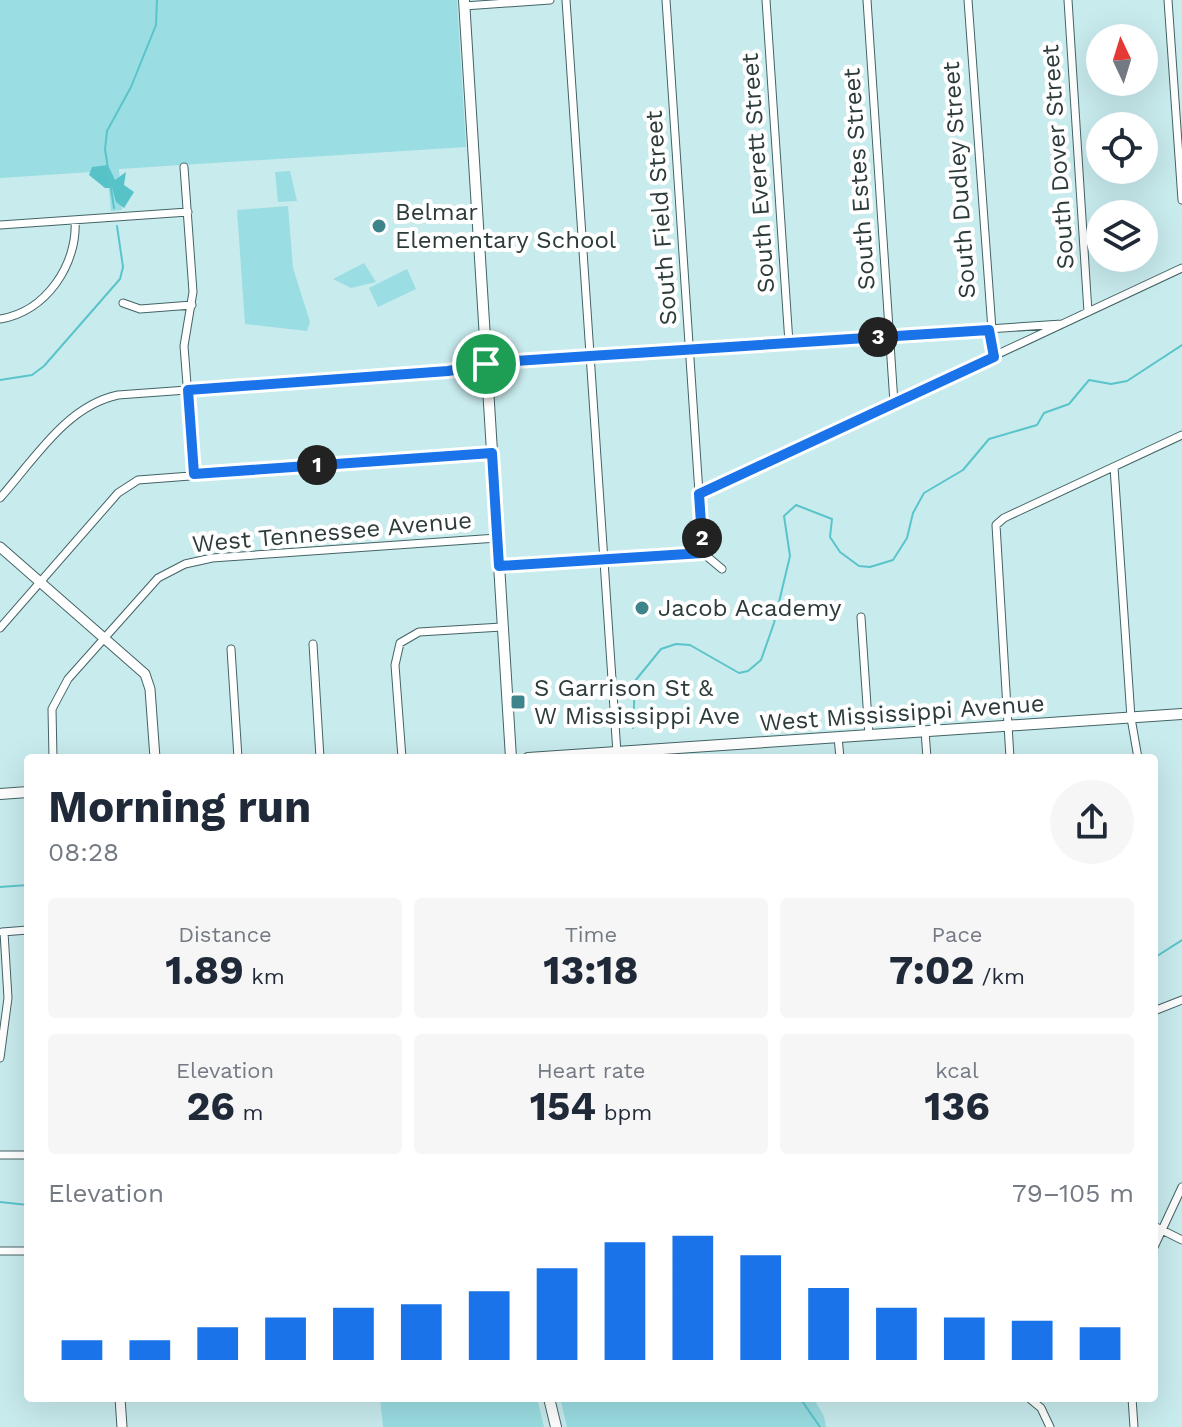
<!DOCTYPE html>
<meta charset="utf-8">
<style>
body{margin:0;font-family:"Work Sans",sans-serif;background:#f6f6f7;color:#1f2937;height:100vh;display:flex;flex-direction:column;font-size:30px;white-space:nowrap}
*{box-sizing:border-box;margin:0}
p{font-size:26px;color:#747a83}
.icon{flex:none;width:44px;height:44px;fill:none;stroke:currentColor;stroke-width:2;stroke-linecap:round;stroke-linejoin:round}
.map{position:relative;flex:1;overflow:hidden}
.side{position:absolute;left:24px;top:754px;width:1134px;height:648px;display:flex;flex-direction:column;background:#fff;border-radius:8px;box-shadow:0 8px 32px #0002}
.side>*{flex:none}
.needle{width:52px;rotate:356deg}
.tools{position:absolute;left:1086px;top:24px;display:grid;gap:16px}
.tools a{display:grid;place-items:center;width:72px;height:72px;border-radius:50%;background:#fff;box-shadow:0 8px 32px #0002;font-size:40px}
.pin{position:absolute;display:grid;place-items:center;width:68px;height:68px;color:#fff;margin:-34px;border:4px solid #fff;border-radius:50%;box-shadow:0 2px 8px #0007}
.km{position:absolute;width:40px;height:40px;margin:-20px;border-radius:50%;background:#222;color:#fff;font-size:22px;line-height:40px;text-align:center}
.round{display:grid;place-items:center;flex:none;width:84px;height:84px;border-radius:42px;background:#f6f6f7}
.head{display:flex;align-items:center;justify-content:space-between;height:136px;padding:0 24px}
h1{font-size:44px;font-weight:700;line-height:60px}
.figures{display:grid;grid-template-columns:repeat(3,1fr);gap:12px;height:136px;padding:8px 24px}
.figures div{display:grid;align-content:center;border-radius:8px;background:#f6f6f7;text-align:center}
.figures b{font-size:40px;font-weight:700}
.figures small{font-size:22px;font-weight:400}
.figures p{font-size:22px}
.chart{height:224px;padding:16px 24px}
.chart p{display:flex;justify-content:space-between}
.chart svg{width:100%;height:144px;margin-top:8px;stroke:#1a73e8;stroke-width:6}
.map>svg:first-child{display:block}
.green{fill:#9adde2}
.forest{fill:#58c2c9}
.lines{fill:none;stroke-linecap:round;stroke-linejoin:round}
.stream{stroke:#5ac4cb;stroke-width:2}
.minor-casing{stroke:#446365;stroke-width:9}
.tertiary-casing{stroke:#446365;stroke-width:11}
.secondary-casing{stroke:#446365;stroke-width:12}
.minor{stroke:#fff;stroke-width:7}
.tertiary{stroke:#fff;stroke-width:9}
.secondary{stroke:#fff;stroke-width:10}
.route-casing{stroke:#fff;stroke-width:16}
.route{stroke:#1a73e8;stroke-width:10}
.poi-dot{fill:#3d858a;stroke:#fff;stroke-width:3}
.labels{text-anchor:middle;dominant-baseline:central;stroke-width:8;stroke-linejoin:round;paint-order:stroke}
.street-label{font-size:24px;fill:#2d3b3b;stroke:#fff}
.poi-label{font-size:24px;fill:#2d3b3b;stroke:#fff;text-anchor:start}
</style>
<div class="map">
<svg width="1182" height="1427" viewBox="0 0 1182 1427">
<rect width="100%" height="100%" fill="#c8ebed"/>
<!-- green -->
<path class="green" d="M0 0H457L466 147 119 169 122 210 111 211 107 171 0 178Z
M290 171 297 201 278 202 275 172Z
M288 206 293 268 310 322 307 331 245 324 237 210Z
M364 263 376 282 351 288 333 279Z
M407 269 416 289 378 307 369 288Z
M380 1398H537L544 1427H383Z
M560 1398H813L824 1416 826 1427H567Z"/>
<!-- forest -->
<path class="forest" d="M108 165 115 180 126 172 124 185 134 192 124 208 116 202 112 188H105L89 175 92 167Z"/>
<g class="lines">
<!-- stream -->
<path class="stream" d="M114 208 105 149 107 131 131 87 156 25 157 0
M0 380 32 375 44 366 120 279 123 267 117 226
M633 728 635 681 661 649 676 644 690 645 739 673 748 671 761 660 774 623 790 556 784 516 796 505 832 519 830 537 840 552 859 566 870 567 893 560 907 538 913 513 924 493 963 470 989 439 1037 425 1044 413 1069 404 1089 380 1111 384 1127 381 1182 345
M0 887 28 885
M1154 958 1182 940
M0 1202 28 1205
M800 1398 820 1427"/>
<!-- minor casing -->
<g class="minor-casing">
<path id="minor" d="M566 0 617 753
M666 0 703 553 722 569
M766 0 789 343
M867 0 894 403
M968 0 994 357
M1068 0 1088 312
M1168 0 1182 200
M464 6 550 0
M184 167 193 292 184 346 194 474
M0 225 188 212
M123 303 140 309 192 305
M0 319C46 312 78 264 75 220
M1114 467 1131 718 1138 758
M699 494 1182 268
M0 498C34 460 66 406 118 395L448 371 501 362 1062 324
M499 566 703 553
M861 617 869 735
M0 628 118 493 138 480 492 453
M313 644 320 758
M231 649 238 758
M925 731 927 758
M838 737 840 758
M53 758 52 709 68 679 158 578 185 564 212 558 497 538
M402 758 395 665 400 643 419 632 502 627
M1010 758 996 525 1004 518 1182 435
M2 932 28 930
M1154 1011 1182 1000
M0 1058 8 998 4 932
M0 1155H28
M1154 1226 1182 1240
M1154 1247 1182 1187
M0 1251H28
M1029 1398 1041 1408 1050 1427
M1132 1398 1134 1427"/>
</g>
<!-- tertiary casing -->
<g class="tertiary-casing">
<path id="tertiary" d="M0 547 145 674 150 689 155 758
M120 1398 122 1427"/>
</g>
<!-- secondary casing -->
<g class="secondary-casing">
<path id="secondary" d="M464 0 511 758
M528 758 1182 714
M0 794 28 792
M549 1398 556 1427"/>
</g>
<!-- minor -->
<use href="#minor" class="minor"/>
<!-- tertiary -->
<use href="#tertiary" class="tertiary"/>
<!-- secondary -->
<use href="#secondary" class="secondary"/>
</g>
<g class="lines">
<!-- route casing -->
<g class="route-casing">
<path id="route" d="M989 330 994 357 699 494 703 553 499 566 492 453 194 474 188 390 448 371 501 362 590 356Z"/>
</g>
<!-- route -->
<use href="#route" class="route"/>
</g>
<!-- markers -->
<g class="poi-dot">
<circle cx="379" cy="226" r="8"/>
<circle cx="642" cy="608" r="8"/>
<rect x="510" y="694" width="16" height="16" rx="4"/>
</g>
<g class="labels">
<!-- street labels -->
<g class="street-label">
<text transform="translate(1058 157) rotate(-94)">South Dover Street</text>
<text transform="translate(758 173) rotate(-94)">South Everett Street</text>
<text transform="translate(859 179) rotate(-94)">South Estes Street</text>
<text transform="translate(959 180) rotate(-94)">South Dudley Street</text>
<text transform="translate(661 218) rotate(-94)">South Field Street</text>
<text transform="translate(332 532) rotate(-5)">West Tennessee Avenue</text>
<text transform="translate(902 713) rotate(-4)">West Mississippi Avenue</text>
</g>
<!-- poi labels -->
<g class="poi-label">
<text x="395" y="212">Belmar<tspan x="395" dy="28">Elementary School</tspan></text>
<text x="658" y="608">Jacob Academy</text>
<text x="534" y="688">S Garrison St &amp;<tspan x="534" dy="28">W Mississippi Ave</tspan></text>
</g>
</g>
</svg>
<div class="tools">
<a><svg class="needle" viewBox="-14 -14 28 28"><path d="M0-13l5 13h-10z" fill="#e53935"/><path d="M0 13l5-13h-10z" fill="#747a83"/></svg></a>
<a><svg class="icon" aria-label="locate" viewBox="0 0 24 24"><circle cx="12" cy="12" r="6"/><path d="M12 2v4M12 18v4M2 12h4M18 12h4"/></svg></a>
<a><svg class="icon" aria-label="layers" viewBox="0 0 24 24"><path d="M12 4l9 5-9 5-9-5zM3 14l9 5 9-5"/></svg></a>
</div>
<div class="pin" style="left:486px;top:364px;background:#1e9e55"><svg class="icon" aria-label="arrive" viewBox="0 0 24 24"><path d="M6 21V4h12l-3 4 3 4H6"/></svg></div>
<b class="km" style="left:317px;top:465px">1</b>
<b class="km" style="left:702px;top:538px">2</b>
<b class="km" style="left:878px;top:337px">3</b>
<section class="side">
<div class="head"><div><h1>Morning run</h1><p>08:28</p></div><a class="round"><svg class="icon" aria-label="share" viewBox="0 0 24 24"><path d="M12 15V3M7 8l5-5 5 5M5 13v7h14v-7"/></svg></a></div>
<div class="figures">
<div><p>Distance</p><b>1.89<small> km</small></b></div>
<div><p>Time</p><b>13:18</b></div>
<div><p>Pace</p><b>7:02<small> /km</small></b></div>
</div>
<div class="figures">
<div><p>Elevation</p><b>26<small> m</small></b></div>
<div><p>Heart rate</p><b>154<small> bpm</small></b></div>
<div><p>kcal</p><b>136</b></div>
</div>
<div class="chart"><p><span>Elevation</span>79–105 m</p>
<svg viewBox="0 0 160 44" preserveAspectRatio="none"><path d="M5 44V38M15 44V38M25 44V34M35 44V31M45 44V28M55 44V27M65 44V23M75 44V16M85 44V8M95 44V6M105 44V12M115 44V22M125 44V28M135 44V31M145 44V32M155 44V34"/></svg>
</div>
</section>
</div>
